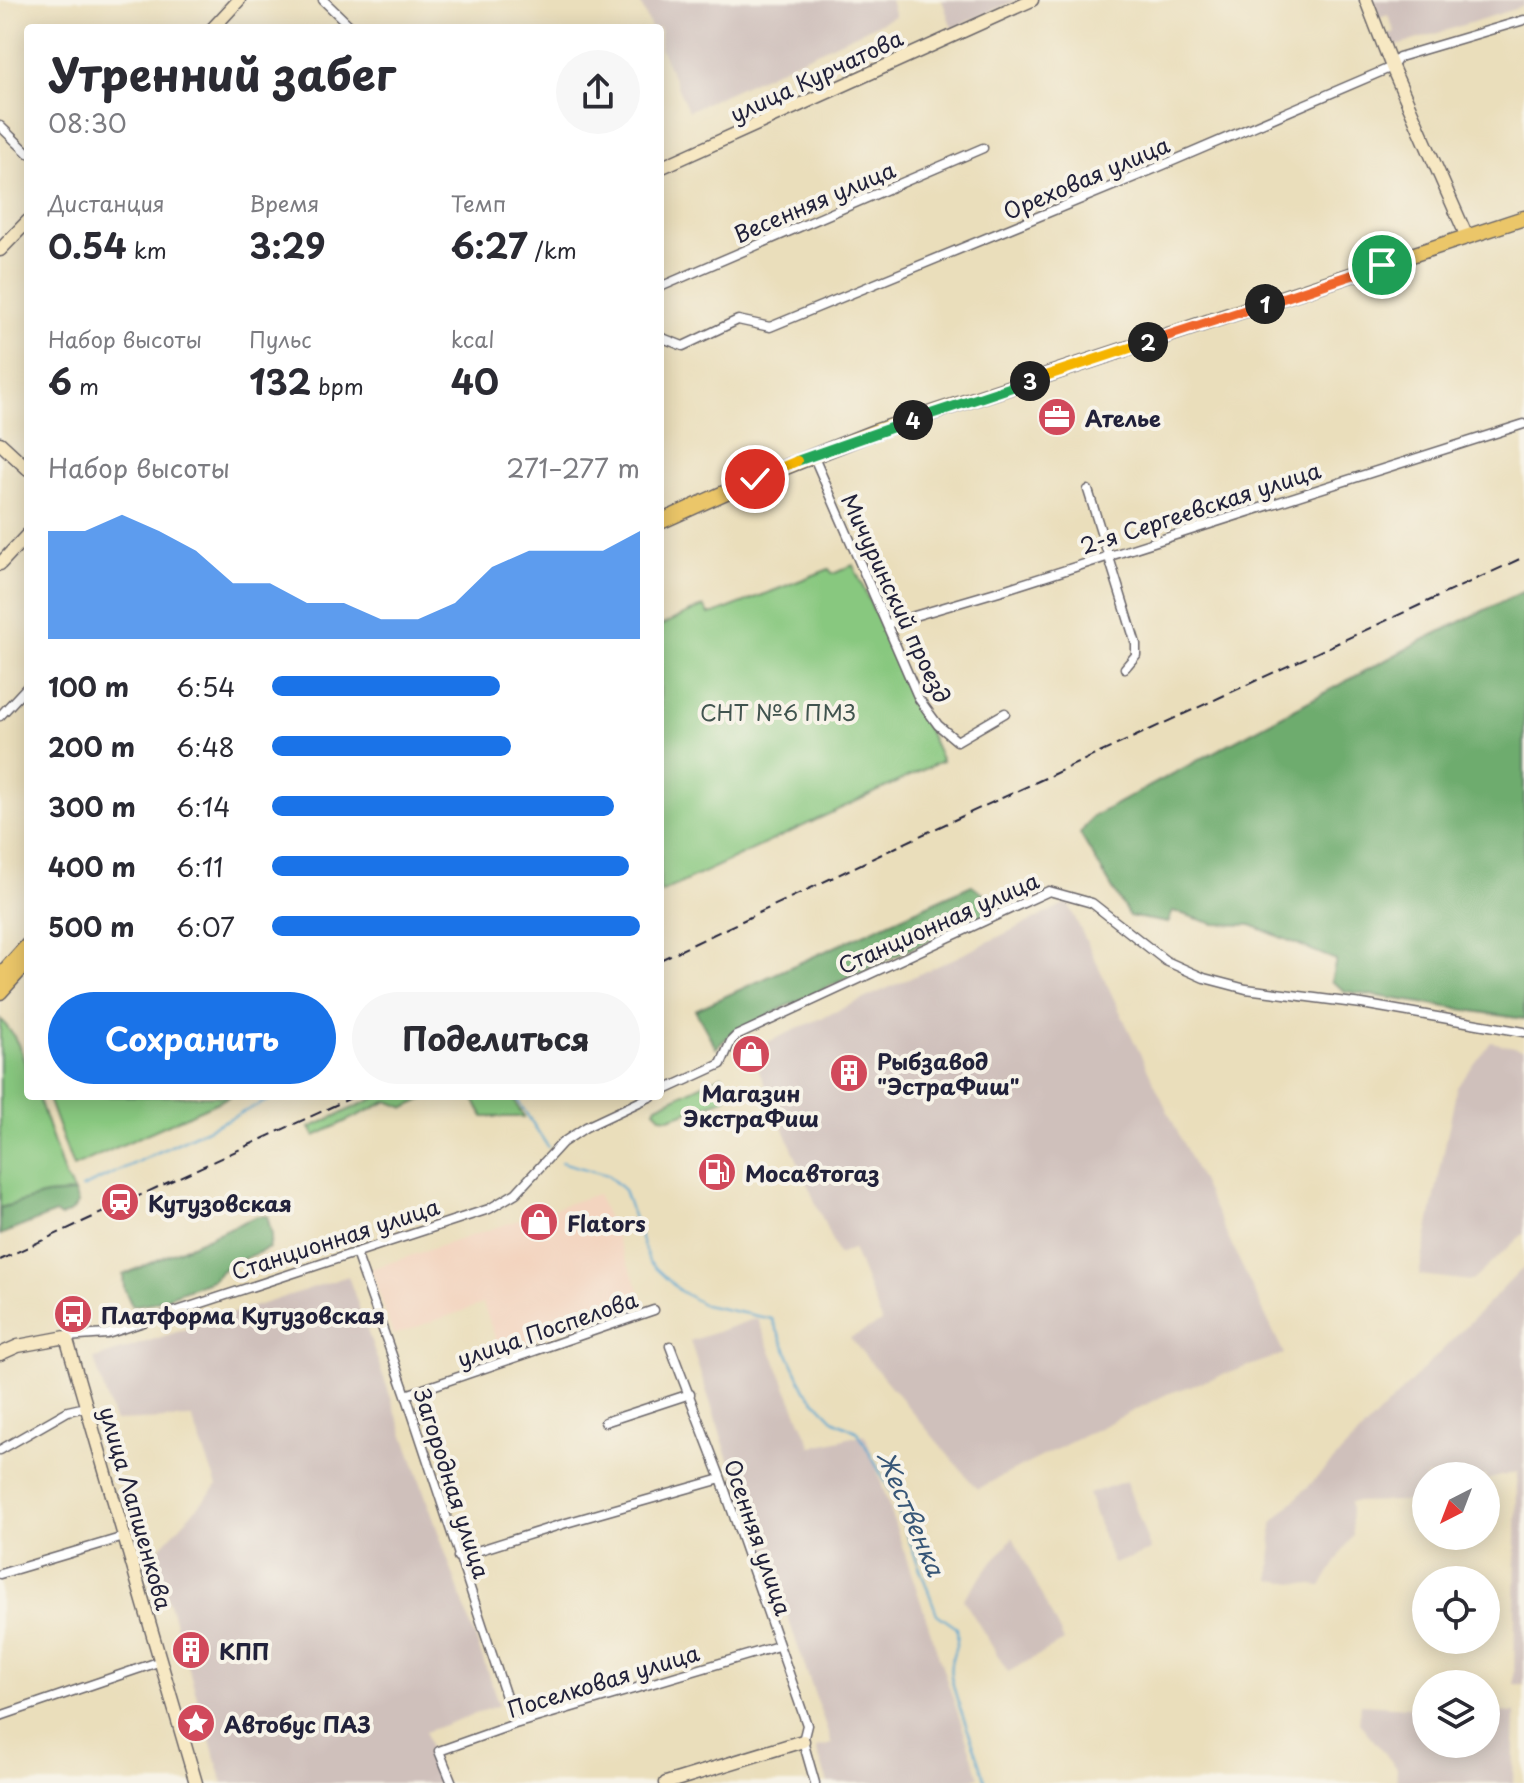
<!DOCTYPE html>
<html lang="ru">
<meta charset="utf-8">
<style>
body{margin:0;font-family:"Playpen Sans",sans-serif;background:#f7f7f7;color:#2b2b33;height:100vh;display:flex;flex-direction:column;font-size:30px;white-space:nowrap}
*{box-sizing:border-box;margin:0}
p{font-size:26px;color:#7c7c81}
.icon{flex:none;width:44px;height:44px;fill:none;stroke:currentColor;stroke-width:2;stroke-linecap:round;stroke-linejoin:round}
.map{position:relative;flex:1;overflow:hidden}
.side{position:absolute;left:24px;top:24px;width:640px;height:1076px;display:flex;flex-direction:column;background:#fff;border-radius:8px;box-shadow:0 4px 20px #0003}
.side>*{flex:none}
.needle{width:52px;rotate:222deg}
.buttons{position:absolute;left:1412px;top:1462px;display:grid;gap:16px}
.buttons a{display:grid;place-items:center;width:88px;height:88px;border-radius:50%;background:#fff;box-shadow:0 4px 20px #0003;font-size:40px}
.pin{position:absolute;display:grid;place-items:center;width:68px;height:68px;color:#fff;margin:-34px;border:4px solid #fff;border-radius:50%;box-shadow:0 2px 8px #0007}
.km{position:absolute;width:40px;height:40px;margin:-20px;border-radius:50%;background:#222;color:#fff;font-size:22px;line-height:40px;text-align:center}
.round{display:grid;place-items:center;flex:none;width:84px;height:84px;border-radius:42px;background:#f7f7f7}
.overview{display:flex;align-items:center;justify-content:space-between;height:136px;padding:0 24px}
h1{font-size:44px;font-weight:700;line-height:60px}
.figures{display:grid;grid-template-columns:repeat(3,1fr);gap:12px;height:136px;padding:8px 24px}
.figures div{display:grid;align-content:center}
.figures b{font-size:34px;font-weight:700}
.figures small{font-size:22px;font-weight:400}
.figures p{font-size:22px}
.chart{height:224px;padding:16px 24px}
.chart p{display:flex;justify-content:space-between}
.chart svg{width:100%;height:144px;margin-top:8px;fill:#1a73e8;opacity:.7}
.button{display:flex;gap:16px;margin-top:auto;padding:16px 24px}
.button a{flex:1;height:92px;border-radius:48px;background:#1a73e8;color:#fff;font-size:32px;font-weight:700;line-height:92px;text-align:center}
.button a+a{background:#f7f7f7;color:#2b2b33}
ul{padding:0 24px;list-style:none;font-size:26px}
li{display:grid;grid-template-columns:128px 96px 1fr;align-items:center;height:60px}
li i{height:20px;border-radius:10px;background:#1a73e8}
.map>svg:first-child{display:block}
.built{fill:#f3d4bf}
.industrial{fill:#cfc0bb}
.green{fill:#88c87f;stroke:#55755d;stroke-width:2}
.forest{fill:#6eac6e;stroke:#486754;stroke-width:2}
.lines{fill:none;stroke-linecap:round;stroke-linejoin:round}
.stream{stroke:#57a5d0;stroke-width:2}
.street-casing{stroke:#686468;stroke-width:11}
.secondary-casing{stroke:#686468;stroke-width:15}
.primary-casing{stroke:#686468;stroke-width:17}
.street{stroke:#fff;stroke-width:8}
.secondary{stroke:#f7e8c3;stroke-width:12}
.primary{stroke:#ebc669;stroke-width:14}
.rail{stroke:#22223b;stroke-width:2;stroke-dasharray:12 6;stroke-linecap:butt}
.split-1-casing{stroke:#fff;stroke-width:16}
.split-2-casing{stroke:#fff;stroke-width:16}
.split-3-casing{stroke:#fff;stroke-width:16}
.split-4-casing{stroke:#fff;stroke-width:16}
.split-5-casing{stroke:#fff;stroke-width:16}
.split-6-casing{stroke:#fff;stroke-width:16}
.split-1{stroke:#f0652b;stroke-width:10}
.split-2{stroke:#f0652b;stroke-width:10}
.split-3{stroke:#f5b400;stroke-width:10}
.split-4{stroke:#22a559;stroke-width:10}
.split-5{stroke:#22a559;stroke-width:10}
.split-6{stroke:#f5b400;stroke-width:10}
.labels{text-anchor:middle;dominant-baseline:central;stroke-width:8;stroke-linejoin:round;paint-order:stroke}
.street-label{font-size:22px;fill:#22223b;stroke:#f7f3e8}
.poi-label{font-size:22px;font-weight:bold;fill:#22223b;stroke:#f7f3e8;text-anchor:start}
.park-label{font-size:22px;fill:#41544f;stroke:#f7f3e8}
.water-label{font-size:24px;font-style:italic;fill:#375677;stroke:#f7f3e8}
</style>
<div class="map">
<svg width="1524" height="1783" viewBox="0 0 1524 1783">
<rect width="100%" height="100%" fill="#f7f3e8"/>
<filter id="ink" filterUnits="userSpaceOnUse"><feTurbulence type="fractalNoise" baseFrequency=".0125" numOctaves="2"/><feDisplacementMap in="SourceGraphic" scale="16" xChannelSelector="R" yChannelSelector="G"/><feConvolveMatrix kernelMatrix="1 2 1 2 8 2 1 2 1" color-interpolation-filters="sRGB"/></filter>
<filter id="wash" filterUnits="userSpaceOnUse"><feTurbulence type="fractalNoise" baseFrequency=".006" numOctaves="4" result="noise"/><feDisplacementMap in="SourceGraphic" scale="32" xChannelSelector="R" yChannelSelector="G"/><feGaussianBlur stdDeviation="1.8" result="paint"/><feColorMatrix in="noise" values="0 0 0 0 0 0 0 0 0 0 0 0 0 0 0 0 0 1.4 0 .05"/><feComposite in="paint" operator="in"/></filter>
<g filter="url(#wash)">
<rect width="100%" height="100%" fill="#eadebb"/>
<!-- built -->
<path class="built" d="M597 1194 645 1303 500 1351 483 1304 393 1335 371 1269Z"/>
<!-- industrial -->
<path class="industrial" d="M639 0H890L895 16 688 111 660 48V28H651Z
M942 0H1017L952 28Z
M1374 0H1524V6L1393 47 1389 35 1395 32 1388 15 1380 18Z
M1068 903 1284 1354 1167 1394 977 1489 850 1338 882 1322 853 1249 838 1255 750 1050 957 957Z
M1491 1042 1524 1049V1233L1472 1281 1419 1275 1457 1087Z
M1524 1267V1685L1514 1684 1517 1472 1486 1480V1476H1426V1495L1404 1501 1350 1502 1353 1535 1321 1586 1271 1580 1272 1523Z
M348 1276 499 1705 425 1732 440 1783H223L154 1554 217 1486 192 1418 114 1421 94 1359Z
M757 1318 812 1447 865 1434 979 1777 961 1783H828L816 1748 832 1744 738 1475 735 1478 690 1341Z
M1126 1481 1151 1551 1113 1564 1088 1494Z
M1013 1537 1064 1641 1008 1672 963 1599Z
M1361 1704 1426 1708V1744H1486V1711L1515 1713 1513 1783 1396 1782 1397 1768 1359 1723Z"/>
<!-- green -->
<path class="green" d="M853 565 942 761 660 893V626L704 606 709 614H714L829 569 833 574Z
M0 1019C22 1041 28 1066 28 1096H38L65 1177 74 1193 46 1195 0 1208Z
M722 1075 727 1085 725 1099 669 1118 662 1117 655 1110 657 1106Z
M47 1096H231L73 1167Z
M379 1096H430L405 1108 388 1101 315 1136 310 1128Z
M472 1096H512L524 1117H484Z"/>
<!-- forest -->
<path class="forest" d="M1524 591V1019L1345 991 1331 981 1336 960 1251 925 1214 924 1173 911 1168 923 1129 916 1080 834 1092 817 1427 638Z
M972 885 988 897 989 913 791 1004 732 1033 716 1048 695 1010Z
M74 1193 78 1203 72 1211 61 1217 55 1213 0 1235V1208L46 1195Z
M257 1216H267L272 1235 269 1248 227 1266 212 1280 154 1302 132 1306 124 1288 123 1275Z"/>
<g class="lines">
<!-- stream -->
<path class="stream" d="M515 1096 548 1147
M561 1162 607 1175 624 1190 649 1262 680 1291 704 1305 772 1319 805 1390 835 1421 858 1432 891 1492 937 1614 957 1628C960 1648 948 1656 951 1676 958 1713 977 1746 986 1783
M82 1188 271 1099"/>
</g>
</g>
<g filter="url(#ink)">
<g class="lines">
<!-- street casing -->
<g class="street-casing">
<path id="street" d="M323 0 352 28
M0 126 28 153
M660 287 983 148
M660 337 683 346 738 320 770 327 1154 169 1392 67 1399 57 1524 20
M813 455 919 699 938 725 957 741 1005 713
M1088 490 1136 644V655L1125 668
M887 624 1006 589 1524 424
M0 716 28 686
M660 1092 721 1064 731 1041 736 1036 1049 891 1092 903 1166 961 1204 978 1246 989 1362 1004 1524 1032
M356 1253 406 1395 515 1724
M66 1337 107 1334 489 1209 516 1193 562 1143 586 1127 652 1096
M670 1346 721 1479 807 1725 803 1741 815 1783
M406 1395 654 1310
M605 1422 690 1394
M0 1450 68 1411 86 1407
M458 1557 566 1523 721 1479
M0 1574 124 1537
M0 1716 161 1661
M452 1783 439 1751 515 1724 778 1646"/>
</g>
<!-- secondary casing -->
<g class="secondary-casing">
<path id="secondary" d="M1366 0 1392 67 1467 237
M213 28 239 0
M660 168 1032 0
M0 250 28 221
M0 443 28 469
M0 564 28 534
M0 1354 18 1346 66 1337 196 1783
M666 1783 803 1741"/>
</g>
<!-- primary casing -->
<g class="primary-casing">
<path id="primary" d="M660 522 755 479 874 432 1524 218
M0 976 28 945
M0 992 28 961"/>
</g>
<!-- street -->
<use href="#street" class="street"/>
<!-- secondary -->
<use href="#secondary" class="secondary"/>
<!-- primary -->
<use href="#primary" class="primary"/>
<!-- rail -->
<path class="rail" d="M660 960 926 833 1524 557
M0 1260 355 1096"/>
</g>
</g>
<g class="lines" filter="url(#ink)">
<!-- split-1 casing -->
<g class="split-1-casing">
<path id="split-1" d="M1265 304 1382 265"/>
</g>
<!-- split-2 casing -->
<g class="split-2-casing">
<path id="split-2" d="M1148 342 1265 304"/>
</g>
<!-- split-3 casing -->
<g class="split-3-casing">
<path id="split-3" d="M1030 381 1148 342"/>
</g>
<!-- split-4 casing -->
<g class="split-4-casing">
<path id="split-4" d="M913 420 1030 381"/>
</g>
<!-- split-5 casing -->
<g class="split-5-casing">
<path id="split-5" d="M797 461 913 420"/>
</g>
<!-- split-6 casing -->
<g class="split-6-casing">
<path id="split-6" d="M755 479 797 461"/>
</g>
<!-- split-1 -->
<use href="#split-1" class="split-1"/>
<!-- split-2 -->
<use href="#split-2" class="split-2"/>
<!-- split-3 -->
<use href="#split-3" class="split-3"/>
<!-- split-4 -->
<use href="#split-4" class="split-4"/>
<!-- split-5 -->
<use href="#split-5" class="split-5"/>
<!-- split-6 -->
<use href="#split-6" class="split-6"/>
</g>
<!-- icons -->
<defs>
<g id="office-disc" transform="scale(2)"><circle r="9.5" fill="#d1495b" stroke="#f7f3e8"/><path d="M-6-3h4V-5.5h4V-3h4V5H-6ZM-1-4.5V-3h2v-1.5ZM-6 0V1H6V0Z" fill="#fff"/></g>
<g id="shop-disc" transform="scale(2)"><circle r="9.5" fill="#d1495b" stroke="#f7f3e8"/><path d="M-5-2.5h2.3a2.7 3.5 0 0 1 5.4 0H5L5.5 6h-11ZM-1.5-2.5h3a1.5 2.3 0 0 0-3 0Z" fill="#fff"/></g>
<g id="building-disc" transform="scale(2)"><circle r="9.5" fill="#d1495b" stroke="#f7f3e8"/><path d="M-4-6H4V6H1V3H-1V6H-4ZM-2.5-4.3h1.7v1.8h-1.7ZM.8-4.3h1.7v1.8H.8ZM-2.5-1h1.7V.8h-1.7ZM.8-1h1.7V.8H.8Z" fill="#fff"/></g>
<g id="fuel-disc" transform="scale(2)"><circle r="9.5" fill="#d1495b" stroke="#f7f3e8"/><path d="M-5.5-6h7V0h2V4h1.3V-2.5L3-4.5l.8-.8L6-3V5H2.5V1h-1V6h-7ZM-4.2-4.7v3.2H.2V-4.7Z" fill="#fff"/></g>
<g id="station-disc" transform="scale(2)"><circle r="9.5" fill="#d1495b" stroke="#f7f3e8"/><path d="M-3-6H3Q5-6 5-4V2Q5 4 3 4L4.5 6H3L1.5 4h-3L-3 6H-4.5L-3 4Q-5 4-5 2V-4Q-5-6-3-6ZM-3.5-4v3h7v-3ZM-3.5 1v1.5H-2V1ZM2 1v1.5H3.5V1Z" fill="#fff"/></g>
<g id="bus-disc" transform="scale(2)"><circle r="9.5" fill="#d1495b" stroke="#f7f3e8"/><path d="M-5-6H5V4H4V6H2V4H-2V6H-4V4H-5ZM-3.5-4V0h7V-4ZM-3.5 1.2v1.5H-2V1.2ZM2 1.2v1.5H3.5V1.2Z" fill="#fff"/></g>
<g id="sight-disc" transform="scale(2)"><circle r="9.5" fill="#d1495b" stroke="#f7f3e8"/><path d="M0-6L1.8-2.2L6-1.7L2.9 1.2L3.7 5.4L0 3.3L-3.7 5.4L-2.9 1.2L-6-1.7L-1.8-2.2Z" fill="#fff"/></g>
</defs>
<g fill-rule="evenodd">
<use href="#office-disc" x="1057" y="417"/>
<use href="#shop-disc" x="751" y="1054"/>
<use href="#building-disc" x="849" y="1073"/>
<use href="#fuel-disc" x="717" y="1172"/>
<use href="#station-disc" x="120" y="1202"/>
<use href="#shop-disc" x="539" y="1222"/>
<use href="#bus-disc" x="73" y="1314"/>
<use href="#building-disc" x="191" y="1650"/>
<use href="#sight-disc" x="196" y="1723"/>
</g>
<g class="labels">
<!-- street labels -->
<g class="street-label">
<text transform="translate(816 75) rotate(-25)">улица Курчатова</text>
<text transform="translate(1086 177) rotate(-23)">Ореховая улица</text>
<text transform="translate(814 201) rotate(-23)">Весенняя улица</text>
<text transform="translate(1200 507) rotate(-18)">2-я Сергеевская улица</text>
<text transform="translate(897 598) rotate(65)">Мичуринский проезд</text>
<text transform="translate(938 922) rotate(-24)">Станционная улица</text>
<text transform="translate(335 1238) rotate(-18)">Станционная улица</text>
<text transform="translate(547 1328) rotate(-19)">улица Поспелова</text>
<text transform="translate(453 1483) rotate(72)">Загородная улица</text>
<text transform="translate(137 1508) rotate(74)">улица Лапшенкова</text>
<text transform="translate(759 1537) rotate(71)">Осенняя улица</text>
<text transform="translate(603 1680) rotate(-17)">Поселковая улица</text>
</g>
<!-- poi labels -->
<g class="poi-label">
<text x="1085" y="417">Ателье</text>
<text x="877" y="1060">Рыбзавод<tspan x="877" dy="25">"ЭстраФиш"</tspan></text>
<text x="751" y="1092" text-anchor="middle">Магазин<tspan x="751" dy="25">ЭкстраФиш</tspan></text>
<text x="745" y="1172">Мосавтогаз</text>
<text x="148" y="1202">Кутузовская</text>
<text x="567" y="1222">Flators</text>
<text x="101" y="1314">Платформа Кутузовская</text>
<text x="219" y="1650">КПП</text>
<text x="224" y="1723">Автобус ПАЗ</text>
</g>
<!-- park labels -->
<g class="park-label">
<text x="778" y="711">СНТ №6 ПМЗ</text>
</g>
<!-- water labels -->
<g class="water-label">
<text transform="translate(912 1513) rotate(67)">Жественка</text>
</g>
</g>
</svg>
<div class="buttons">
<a><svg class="needle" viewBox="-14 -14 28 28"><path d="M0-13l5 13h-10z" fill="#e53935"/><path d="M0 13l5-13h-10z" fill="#7c7c81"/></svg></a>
<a><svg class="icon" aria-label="locate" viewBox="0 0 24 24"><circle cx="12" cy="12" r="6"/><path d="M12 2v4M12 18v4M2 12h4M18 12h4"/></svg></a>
<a><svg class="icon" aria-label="layers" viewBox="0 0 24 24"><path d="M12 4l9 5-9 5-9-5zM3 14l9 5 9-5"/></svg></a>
</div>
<div class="pin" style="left:1382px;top:265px;background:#1e9e55"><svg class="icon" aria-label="arrive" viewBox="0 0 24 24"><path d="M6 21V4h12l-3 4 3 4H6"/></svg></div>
<div class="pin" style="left:755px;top:479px;background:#d93025"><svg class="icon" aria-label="check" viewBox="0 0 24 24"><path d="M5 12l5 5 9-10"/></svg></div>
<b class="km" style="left:1265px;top:304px">1</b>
<b class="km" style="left:1148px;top:342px">2</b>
<b class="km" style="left:1030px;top:381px">3</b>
<b class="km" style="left:913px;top:420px">4</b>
<section class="side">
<div class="overview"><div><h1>Утренний забег</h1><p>08:30</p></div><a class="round"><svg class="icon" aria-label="share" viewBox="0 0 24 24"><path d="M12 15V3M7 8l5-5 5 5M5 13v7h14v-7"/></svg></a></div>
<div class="figures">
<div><p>Дистанция</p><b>0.54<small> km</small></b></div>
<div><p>Время</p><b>3:29</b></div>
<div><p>Темп</p><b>6:27<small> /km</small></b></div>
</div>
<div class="figures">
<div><p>Набор высоты</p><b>6<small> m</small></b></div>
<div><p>Пульс</p><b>132<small> bpm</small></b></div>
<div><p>kcal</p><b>40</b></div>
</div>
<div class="chart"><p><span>Набор высоты</span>271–277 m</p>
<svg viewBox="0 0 160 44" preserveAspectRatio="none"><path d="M0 44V11L10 11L20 6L30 11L40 17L50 27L60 27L70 33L80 33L90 38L100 38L110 33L120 22L130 17L140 17L150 17L160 11V44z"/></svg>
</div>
<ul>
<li><b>100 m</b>6:54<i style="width:62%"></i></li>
<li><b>200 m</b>6:48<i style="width:65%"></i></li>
<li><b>300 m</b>6:14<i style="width:93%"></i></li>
<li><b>400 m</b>6:11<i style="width:97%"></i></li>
<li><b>500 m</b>6:07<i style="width:100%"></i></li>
</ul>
<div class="button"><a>Сохранить</a><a>Поделиться</a></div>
</section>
</div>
